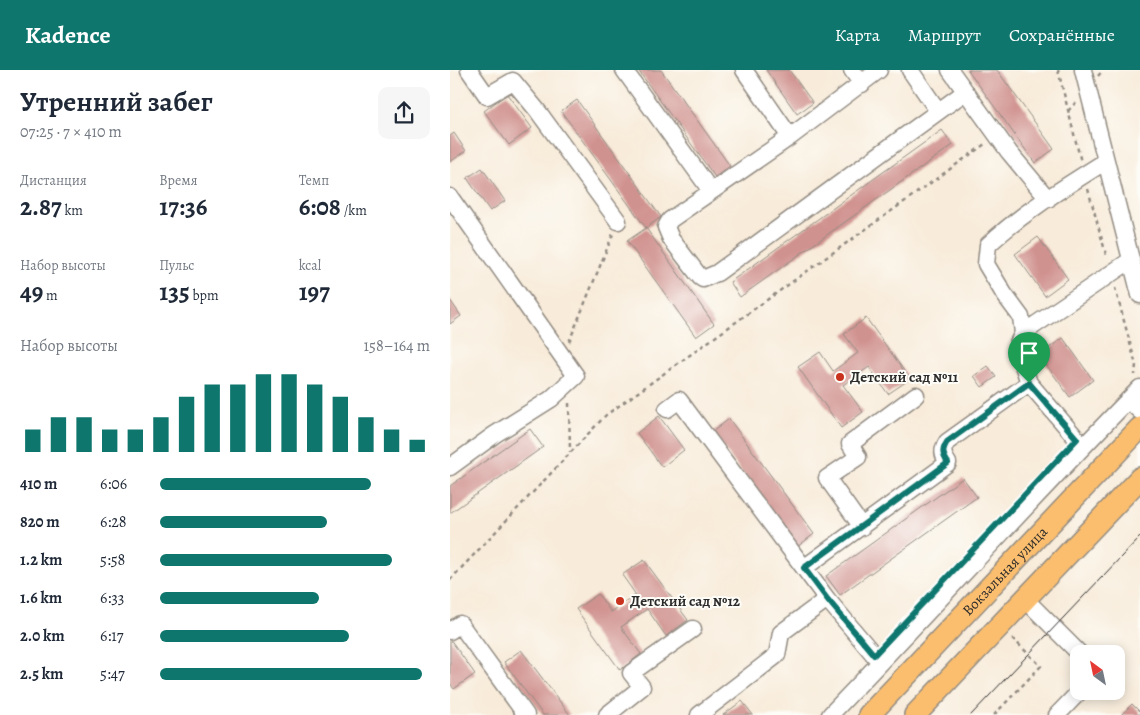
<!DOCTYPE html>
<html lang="ru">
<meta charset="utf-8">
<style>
body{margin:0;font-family:Alegreya,serif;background:#f6f6f7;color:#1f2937;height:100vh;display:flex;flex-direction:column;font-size:19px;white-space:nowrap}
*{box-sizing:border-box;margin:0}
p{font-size:16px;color:#747a83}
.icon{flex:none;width:28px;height:28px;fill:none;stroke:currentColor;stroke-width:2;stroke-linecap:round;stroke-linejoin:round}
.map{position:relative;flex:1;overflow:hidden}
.side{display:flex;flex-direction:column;background:#fff;width:450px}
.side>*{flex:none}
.needle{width:32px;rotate:327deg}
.fabs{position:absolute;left:620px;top:575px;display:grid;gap:10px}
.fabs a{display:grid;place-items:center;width:55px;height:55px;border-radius:10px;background:#fff;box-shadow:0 2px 12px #0003;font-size:25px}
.pin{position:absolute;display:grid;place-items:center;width:42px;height:42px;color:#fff;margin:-51px -21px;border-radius:50% 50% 50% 0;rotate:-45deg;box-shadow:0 0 5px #0007}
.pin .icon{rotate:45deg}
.round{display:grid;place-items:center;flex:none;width:52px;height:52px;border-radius:10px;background:#f6f6f7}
.head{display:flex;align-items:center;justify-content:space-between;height:85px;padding:0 20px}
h1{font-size:28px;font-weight:700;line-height:38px}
.stats{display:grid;grid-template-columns:repeat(3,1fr);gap:8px;height:85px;padding:5px 20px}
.stats div{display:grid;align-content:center}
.stats b{font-size:25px;font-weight:700}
.stats small{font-size:14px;font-weight:400}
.stats p{font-size:14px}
.chart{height:140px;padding:10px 20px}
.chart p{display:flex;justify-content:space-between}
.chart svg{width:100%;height:90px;margin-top:5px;stroke:#0f766e;stroke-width:6}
ul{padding:0 20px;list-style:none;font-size:16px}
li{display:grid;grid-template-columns:80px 60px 1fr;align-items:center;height:38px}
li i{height:12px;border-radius:6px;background:#0f766e}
header{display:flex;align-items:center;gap:30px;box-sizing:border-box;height:70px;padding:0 25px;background:#0f766e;color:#fff}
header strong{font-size:24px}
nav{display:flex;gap:28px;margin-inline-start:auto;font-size:18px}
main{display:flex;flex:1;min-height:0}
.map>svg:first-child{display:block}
.building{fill:#d0928f}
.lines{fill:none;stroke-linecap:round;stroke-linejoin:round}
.minor-casing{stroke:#928b82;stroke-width:19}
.major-casing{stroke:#928b82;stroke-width:24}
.path{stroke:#928b82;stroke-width:2.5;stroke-dasharray:4 4;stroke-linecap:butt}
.minor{stroke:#fff;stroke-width:16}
.major{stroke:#fbbe6e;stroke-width:21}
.tram{stroke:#2b2b2b;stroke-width:1}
.route-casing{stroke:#fff;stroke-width:10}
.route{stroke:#0f766e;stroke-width:6}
.poi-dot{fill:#c8321e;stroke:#fdfcf7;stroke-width:2}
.labels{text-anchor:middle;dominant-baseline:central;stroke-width:4;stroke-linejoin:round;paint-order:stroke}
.poi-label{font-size:15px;font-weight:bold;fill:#2b2b2b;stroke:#fdfcf7;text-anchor:start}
.street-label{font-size:15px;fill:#2b2b2b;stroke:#fdfcf7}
</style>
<header>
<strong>Kadence</strong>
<nav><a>Карта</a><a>Маршрут</a><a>Сохранённые</a></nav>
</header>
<main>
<section class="side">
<div class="head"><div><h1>Утренний забег</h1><p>07:25 · 7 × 410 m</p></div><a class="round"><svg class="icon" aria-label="share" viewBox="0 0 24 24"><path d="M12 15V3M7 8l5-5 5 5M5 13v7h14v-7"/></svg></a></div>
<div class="stats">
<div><p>Дистанция</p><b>2.87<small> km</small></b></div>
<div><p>Время</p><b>17:36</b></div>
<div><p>Темп</p><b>6:08<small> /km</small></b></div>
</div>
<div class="stats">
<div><p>Набор высоты</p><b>49<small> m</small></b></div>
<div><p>Пульс</p><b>135<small> bpm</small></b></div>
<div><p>kcal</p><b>197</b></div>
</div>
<div class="chart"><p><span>Набор высоты</span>158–164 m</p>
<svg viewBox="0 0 160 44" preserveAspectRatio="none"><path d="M5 44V33M15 44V27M25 44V27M35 44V33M45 44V33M55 44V27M65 44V17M75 44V11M85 44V11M95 44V6M105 44V6M115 44V11M125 44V17M135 44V27M145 44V33M155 44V38"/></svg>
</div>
<ul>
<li><b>410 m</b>6:06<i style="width:78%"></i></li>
<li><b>820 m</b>6:28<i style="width:62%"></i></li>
<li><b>1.2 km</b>5:58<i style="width:86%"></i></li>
<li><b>1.6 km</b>6:33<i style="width:59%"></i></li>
<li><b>2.0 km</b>6:17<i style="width:70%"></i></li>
<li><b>2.5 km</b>5:47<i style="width:97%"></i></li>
</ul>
</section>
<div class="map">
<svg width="690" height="645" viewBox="0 0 690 645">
<rect width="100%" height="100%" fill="#fdfcf7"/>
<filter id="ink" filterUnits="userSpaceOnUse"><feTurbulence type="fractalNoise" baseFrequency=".02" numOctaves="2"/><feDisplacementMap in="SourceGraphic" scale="10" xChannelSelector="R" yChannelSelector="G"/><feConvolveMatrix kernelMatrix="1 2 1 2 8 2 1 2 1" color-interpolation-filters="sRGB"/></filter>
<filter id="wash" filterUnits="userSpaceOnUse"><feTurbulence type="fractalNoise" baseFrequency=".0096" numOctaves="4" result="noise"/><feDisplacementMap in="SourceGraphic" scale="20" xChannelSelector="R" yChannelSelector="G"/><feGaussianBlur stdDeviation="1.12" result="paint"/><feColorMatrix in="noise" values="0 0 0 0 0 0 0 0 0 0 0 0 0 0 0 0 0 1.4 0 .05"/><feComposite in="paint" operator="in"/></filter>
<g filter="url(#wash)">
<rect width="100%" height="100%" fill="#f8ebd9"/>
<g id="blocks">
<!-- building -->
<path class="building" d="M188 0H211L280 96 265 107Z
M316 0H339L363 33 347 44Z
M518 0H547L604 79 585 93Z
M57 24 82 58 59 75 34 41Z
M127 30 211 147 196 158 111 41Z
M492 60 503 75 290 227 280 212Z
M4 63 16 81 0 92V66Z
M32 98 55 131 40 141 17 108Z
M196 158 264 254 246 267 177 171Z
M588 167 618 209 595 226 565 184Z
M0 230 11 246 0 254Z
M416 248 460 309 438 324 419 297 393 315 413 342 391 358 348 297 370 282 383 301 408 283 394 264Z
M613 268 643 310 620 327 589 285Z
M538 296 546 307 532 317 524 306Z
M209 346 234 380 212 397 187 363Z
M279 349 364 464 347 477 262 362Z
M80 359 93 377 0 443V416Z
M513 408 527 427 390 525 376 506Z
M194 490 238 550 216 566 197 539 171 557 191 584 170 600 126 539 148 524 161 542 186 525 172 505Z
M0 569 25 604 4 619 0 613Z
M71 580 120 645H93L54 592Z
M292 631 303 645H273Z
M682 634 690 642V645H671Z"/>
</g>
</g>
<g filter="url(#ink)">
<use href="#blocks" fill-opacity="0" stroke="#928b82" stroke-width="1"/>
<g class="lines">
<!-- minor casing -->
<g class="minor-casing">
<path id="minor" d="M19 0 37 26 63 11 87 40 168 151
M174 0 261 121
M294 0 340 67
M402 0 412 14
M429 0 340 67 220 150 216 157 221 169 250 207 253 209 267 203 515 22
M460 0 488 41
M500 0 559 82 598 129
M633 0 690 225
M0 127 126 306 101 329 44 365 0 397
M573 263 571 247 554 224 536 194 538 175C573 142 615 117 656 91
M678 330 690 341
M217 339 229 330 354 498
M633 375 627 369 579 313 568 280V273L573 263 681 190
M412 457 377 408 408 387 400 374 466 325
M575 529 630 584
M0 561 10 554 76 645
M430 592 377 529 354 498 498 393C492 384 492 380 497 372L579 313
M157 645 192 617 181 603 243 559
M249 645 327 585 331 563 377 529
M380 645C484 537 585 425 690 318
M607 645 630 621"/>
</g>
<!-- major casing -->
<g class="major-casing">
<g id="major">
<path id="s1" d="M419 645 690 358"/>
<path d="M465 645 690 408"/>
</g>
</g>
<!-- path -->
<path class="path" d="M608 0 631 92
M648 6 653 0
M618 41 627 31
M638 119 657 188
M665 218 686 295 685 305
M119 272 163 164
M119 333 120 382
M0 510 156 345 535 74
M544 645 591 596 562 568"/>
<!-- minor -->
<use href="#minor" class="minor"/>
<!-- major -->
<use href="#major" class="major"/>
<!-- tram -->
<path class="tram" d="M521 645 690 467"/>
</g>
</g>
<g class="lines" filter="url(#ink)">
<!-- route casing -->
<g class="route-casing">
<path id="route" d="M579 313 627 369 424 585 378 530 354 498 498 393C492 384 492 380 497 372Z"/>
</g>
<!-- route -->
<use href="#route" class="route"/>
</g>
<!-- markers -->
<g class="poi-dot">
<circle cx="390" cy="307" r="5"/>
<circle cx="170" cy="531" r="5"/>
</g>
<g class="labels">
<!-- poi labels -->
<g class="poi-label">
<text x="400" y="307">Детский сад №11</text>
<text x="180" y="531">Детский сад №12</text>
</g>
<!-- street labels -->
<g class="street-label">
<text stroke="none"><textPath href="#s1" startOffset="198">Вокзальная улица</textPath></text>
</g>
</g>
</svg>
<div class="fabs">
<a><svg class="needle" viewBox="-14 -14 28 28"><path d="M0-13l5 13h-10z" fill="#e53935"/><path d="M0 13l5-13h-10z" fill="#747a83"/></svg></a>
</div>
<div class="pin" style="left:579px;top:313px;background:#1e9e55"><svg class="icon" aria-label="arrive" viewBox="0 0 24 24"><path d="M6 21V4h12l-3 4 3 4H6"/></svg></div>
</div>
</main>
